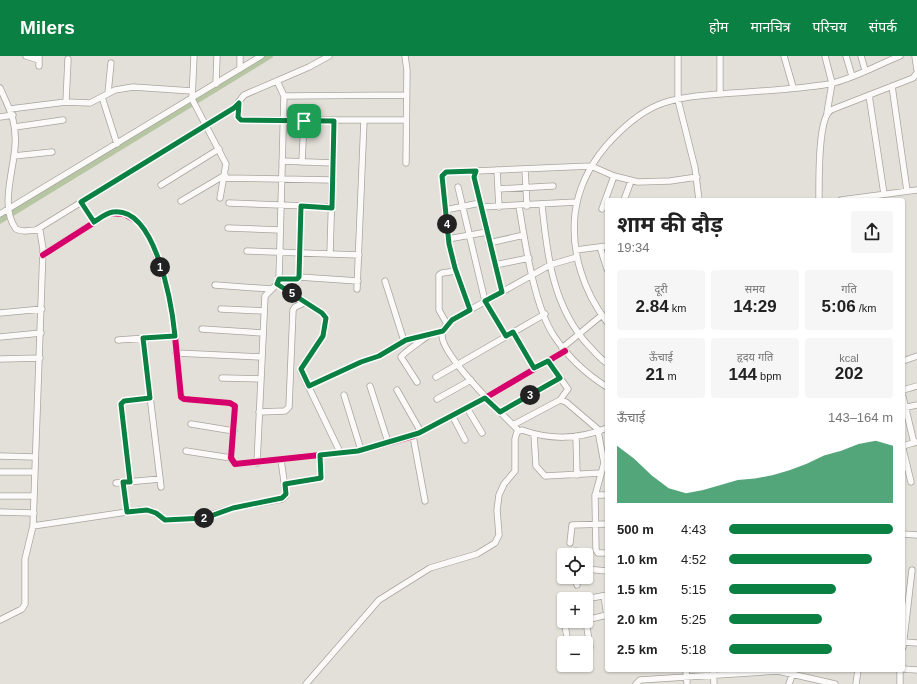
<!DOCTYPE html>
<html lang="hi">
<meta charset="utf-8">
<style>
body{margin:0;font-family:Arial,"Noto Sans Devanagari",sans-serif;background:#f6f6f6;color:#222;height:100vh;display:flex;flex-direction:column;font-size:15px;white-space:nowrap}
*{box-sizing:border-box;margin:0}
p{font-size:13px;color:#767676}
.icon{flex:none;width:22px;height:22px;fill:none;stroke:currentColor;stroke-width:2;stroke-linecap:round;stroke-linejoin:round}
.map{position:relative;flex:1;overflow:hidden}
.details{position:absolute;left:605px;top:142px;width:300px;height:474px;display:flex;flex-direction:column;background:#fff;border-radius:4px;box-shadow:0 1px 3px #0004}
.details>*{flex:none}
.tools{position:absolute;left:557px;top:492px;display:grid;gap:8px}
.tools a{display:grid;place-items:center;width:36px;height:36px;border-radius:4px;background:#fff;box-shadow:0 1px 3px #0004;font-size:20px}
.pin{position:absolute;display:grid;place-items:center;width:34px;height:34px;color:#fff;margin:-17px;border-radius:8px;box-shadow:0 2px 6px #0006}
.km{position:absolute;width:20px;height:20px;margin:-10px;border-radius:50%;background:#222;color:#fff;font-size:11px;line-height:20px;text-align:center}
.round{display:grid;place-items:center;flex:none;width:42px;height:42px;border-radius:4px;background:#f6f6f6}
.head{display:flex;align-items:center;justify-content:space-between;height:68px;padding:0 12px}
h1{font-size:22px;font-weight:700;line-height:30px}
.metrics{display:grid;grid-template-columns:repeat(3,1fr);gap:6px;height:68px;padding:4px 12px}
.metrics div{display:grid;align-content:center;border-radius:4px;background:#f6f6f6;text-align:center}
.metrics b{font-size:17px;font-weight:700}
.metrics small{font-size:11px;font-weight:400}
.metrics p{font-size:11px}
.chart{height:112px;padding:8px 12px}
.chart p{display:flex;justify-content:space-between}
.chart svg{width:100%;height:72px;margin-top:4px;fill:#0b8043;opacity:.7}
ul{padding:0 12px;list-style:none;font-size:13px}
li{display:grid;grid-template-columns:64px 48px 1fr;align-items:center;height:30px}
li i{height:10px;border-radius:5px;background:#0b8043}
header{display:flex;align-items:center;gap:24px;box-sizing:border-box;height:56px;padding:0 20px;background:#0b8043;color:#fff}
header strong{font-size:19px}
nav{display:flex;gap:22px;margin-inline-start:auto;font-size:14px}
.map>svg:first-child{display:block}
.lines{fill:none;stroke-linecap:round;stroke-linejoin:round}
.canal{stroke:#b7c6a2;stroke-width:5.5}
.minor-casing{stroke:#a7a59f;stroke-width:7}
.minor{stroke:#fbfaf9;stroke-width:5.5}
.cycleway-casing{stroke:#e7e1d5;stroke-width:8}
.cycleway{stroke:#d6006c;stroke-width:6}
.route-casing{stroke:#fff;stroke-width:8}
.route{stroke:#0b8043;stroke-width:5}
</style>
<header>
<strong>Milers</strong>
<nav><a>होम</a><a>मानचित्र</a><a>परिचय</a><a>संपर्क</a></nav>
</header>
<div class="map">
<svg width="917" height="628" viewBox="0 0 917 628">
<rect width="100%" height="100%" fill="#e3e0d9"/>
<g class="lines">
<!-- canal -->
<path class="canal" d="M0 165 270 0"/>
<!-- minor casing -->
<g class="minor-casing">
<path id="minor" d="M26 0 39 4
M194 0 192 43 226 108 220 142
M240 0V13
M405 0 407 14 406 107
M678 0V44L695 112 699 144
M720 0V38
M784 0 793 31
M825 0 832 27 827 57
M846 0 852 20
M861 0 865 14
M915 0 917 14
M39 10V0
M216 28 217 0
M892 30 907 135
M0 32C10 54 17 66 15 91 13 117 0 152 16 173 25 178 33 172 40 175L43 193 33 470 25 503V548L22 553 0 564
M108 37 111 7
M869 39 884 138
M284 40 406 39
M102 41 117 88
M66 46 68 3
M239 47 238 61 241 64H406
M10 53 66 46 90 47 115 34 133 31 192 35
M0 61 13 59
M15 71 63 64
M14 100 52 96
M282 105 333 107
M302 106 304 65
M525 113 527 150
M497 114 499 151
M224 122 333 124
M161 129 219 93
M458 131 485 245 506 280
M498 133 553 130
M624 144 631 125
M819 144C819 125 818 71 828 57 830 54 833 53 836 52L913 22 917 17
M841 144 917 134
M181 145 225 119
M81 146 94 166
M229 147 332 151
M542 149C547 199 553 252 589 290 595 296 600 303 607 307
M519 150C525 186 534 250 554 280 568 301 586 318 607 331
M481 151 577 146
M602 153 614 120
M445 154 480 147
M0 158 261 0
M228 172 280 174
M36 174 234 52 244 39 309 11 329 0
M448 183 487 176
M489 187 524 179
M600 191 607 213
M576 194 607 190
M247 195 359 199
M330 198 334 65
M43 199 109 157 124 158 140 167 147 176 153 190 170 242 173 260 181 341 184 343 230 347 235 350 231 402 235 408 358 395 413 380 485 342 565 295
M495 209 529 202
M299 221 358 225
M279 223H297L299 221 301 150
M385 225 404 285
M215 229 271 233
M357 233 364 64
M502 236 474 121 476 115 591 110 614 120 638 126 670 125 697 121
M302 244 322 257 326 262 323 280 302 311 301 315 340 396
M221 253 264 255
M470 254 455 212 449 188 442 120 446 116 476 115
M0 257 42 253
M607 266C583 235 571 196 575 158 578 133 590 109 606 90 621 73 637 58 658 49 677 41 700 40 720 38 756 35 793 34 829 28 853 23 877 9 900 0
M447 268 439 254V219L442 217 456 215
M202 273 263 277
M513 276 534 312
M0 281 41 277
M143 282 161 431
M118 284 175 280
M562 292 602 259
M176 297 262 301
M0 303 40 302
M548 305 568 333 560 344
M903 305 917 300
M436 321 545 258
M222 322 261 323
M417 326 401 301C404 296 423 284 430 278
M309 330 361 306 377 301 404 285 443 275
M370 330 388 386
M397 334 421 376
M903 334 917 330
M344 339 361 394
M903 341 914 387
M437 343 471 324
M467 352 482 377
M903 352 917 349
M259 356 285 355 289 351 293 254 295 251 304 247 302 244 277 228
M501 356 560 322
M452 359 465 384
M191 368 234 375
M513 369 560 344 566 346 600 375
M519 375C504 360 441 299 442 279 442 273 447 268 452 264L550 209 577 201
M598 375 604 407 595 440 596 494 598 497H607
M534 378 536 410 545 420 601 417
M413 380 425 445
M576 380 577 419
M903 390 916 386
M903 393 911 426
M186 395 231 402
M0 400 35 401
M257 407 265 240 277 228 279 223 284 40 277 25
M0 416H35
M130 426 121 348 124 345 150 342
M116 427 160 423
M123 427 127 456
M285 428 321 422 320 399
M595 439H607
M0 440H34
M0 456 34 457
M33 470 140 454 152 455 165 464 200 462 233 452 282 443 286 439 281 404
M903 478 917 479
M570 487 572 469 607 468
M576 499V495
M586 513 607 515
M576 521 577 529
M604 540 607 560
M586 543 607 539
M586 564 607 559
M586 565 590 591
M904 586 917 587
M568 587 565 569 579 565
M903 591 912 514
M903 613 917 614
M686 614 687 628
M713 614 714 628
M306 628 379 544 430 512 477 498 495 487 499 479 497 454 499 439 504 428 515 415V383L517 376 522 374C550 384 580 383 607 372
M636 628 640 624 778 615 835 628
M789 628 794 614
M856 628 858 614
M900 628V614"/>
</g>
<!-- minor -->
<use href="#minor" class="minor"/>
<!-- cycleway casing -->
<g class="cycleway-casing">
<path id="cycleway" d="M43 199 109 157 124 158 140 167 147 176 153 190 170 242 173 260 181 341 184 343 230 347 235 350 231 402 235 408 358 395 413 380 485 342 565 295"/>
</g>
<!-- cycleway -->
<use href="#cycleway" class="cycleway"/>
</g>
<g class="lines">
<!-- route casing -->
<g class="route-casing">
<path id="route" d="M239 47 238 61 241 64 334 65 332 152 301 150 299 221 297 223H279L277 228 322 257 326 262 323 280 301 313 309 330 361 306 379 300 406 284 443 275 452 264 470 254 455 212 449 188 442 120 446 116 476 115 474 121 502 236 485 245 506 280 513 276 534 312 548 305 560 322 500 356 485 342 419 377 358 395 320 399 321 422 285 428 286 438 282 442 233 452 205 462 165 464 156 457 147 454 127 456 123 426H130L121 348 124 345 150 342 143 282 175 280C172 250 156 150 113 156 106 157 100 162 94 166L81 146 234 52Z"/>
</g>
<!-- route -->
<use href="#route" class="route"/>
</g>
</svg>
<div class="tools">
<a><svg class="icon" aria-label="locate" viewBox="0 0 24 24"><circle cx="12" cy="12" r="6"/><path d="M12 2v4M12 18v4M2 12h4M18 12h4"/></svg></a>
<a>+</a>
<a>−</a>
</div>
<div class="pin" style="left:304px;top:65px;background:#1e9e55"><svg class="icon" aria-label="arrive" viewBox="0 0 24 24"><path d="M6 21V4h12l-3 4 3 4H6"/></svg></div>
<b class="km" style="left:160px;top:211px">1</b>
<b class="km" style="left:204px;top:462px">2</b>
<b class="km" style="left:530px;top:339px">3</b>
<b class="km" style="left:447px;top:168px">4</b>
<b class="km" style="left:292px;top:237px">5</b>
<section class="details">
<div class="head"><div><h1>शाम की दौड़</h1><p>19:34</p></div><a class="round"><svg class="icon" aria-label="share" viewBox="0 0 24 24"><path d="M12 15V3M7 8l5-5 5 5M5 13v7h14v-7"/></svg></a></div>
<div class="metrics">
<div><p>दूरी</p><b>2.84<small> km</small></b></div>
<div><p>समय</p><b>14:29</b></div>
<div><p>गति</p><b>5:06<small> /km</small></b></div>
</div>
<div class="metrics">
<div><p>ऊँचाई</p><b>21<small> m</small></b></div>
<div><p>हृदय गति</p><b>144<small> bpm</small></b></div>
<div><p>kcal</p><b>202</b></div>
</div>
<div class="chart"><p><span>ऊँचाई</span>143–164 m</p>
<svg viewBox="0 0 160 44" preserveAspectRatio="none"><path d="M0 44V9L10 17L20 27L30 35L40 38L50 36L60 33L70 30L80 29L90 27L100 24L110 20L120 15L130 12L140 8L150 6L160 9V44z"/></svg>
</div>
<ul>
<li><b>500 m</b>4:43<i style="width:100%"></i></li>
<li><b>1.0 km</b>4:52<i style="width:87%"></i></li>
<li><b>1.5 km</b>5:15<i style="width:65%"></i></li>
<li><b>2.0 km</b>5:25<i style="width:57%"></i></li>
<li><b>2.5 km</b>5:18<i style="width:63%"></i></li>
</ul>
</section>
</div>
